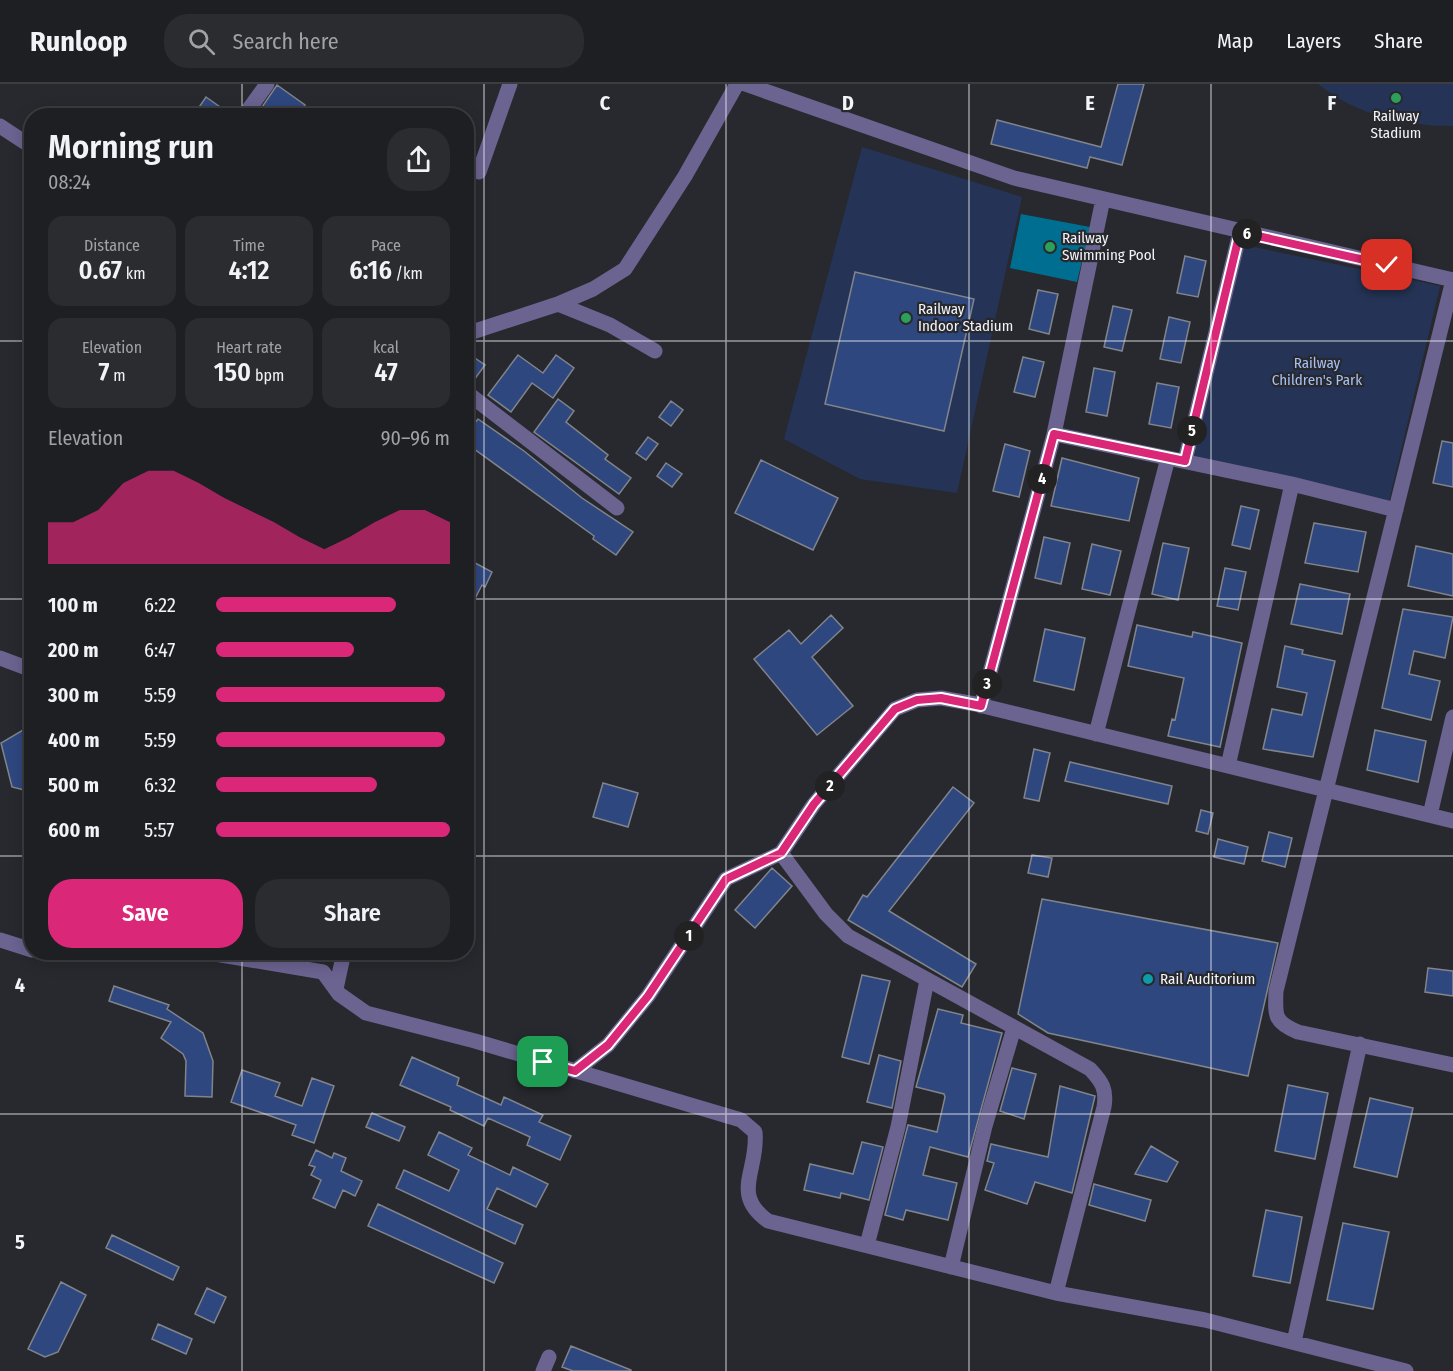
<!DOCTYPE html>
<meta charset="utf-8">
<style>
body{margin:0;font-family:"Fira Sans Condensed",sans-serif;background:#2a2c2f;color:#f1f3f6;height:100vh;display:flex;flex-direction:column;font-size:22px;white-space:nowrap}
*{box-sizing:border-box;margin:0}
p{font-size:20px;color:#a0a2a5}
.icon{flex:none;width:33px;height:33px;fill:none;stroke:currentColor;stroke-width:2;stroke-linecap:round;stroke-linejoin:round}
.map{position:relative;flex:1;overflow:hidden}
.sheet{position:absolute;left:24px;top:24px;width:450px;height:852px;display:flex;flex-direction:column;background:#1d1f22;border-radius:24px;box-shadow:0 3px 15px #0003,0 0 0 2px #3b3d40}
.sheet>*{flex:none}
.pin{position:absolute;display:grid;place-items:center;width:51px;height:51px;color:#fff;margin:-26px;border-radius:12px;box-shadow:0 3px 9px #0006}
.km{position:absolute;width:30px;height:30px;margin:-15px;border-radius:50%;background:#222;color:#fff;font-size:16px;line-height:30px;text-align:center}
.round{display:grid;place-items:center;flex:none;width:63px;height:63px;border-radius:24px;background:#2a2c2f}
.overview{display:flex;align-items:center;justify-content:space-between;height:102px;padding:0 24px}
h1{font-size:33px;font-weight:600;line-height:45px}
.stats{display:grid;grid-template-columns:repeat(3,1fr);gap:9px;height:102px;padding:6px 24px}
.stats div{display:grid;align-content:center;border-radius:15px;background:#2a2c2f;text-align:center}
.stats b{font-size:26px;font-weight:600}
.stats small{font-size:16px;font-weight:400}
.stats p{font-size:16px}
.chart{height:168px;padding:12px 24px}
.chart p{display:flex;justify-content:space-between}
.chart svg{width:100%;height:108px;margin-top:6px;fill:#db2777;opacity:.7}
.primary-button{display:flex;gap:12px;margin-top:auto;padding:12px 24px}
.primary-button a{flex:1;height:69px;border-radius:24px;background:#db2777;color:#fff;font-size:24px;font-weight:600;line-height:69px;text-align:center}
.primary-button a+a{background:#2a2c2f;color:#f1f3f6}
ul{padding:0 24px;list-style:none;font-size:20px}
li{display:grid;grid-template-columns:96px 72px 1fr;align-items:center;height:45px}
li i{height:15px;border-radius:8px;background:#db2777}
header{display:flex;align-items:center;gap:36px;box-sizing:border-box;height:84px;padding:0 30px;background:#1d1f22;border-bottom:2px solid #3b3d40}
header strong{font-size:28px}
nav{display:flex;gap:33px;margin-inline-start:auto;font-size:21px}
.search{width:420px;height:54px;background:#2a2c2f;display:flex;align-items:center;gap:15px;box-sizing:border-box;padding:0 21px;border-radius:24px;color:#a0a2a5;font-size:22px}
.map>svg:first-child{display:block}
.green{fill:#253456}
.water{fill:#006e90}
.building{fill:#2f477f;stroke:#81848a;stroke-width:1.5}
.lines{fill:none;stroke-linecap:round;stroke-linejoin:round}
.street{stroke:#6b6390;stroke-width:15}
.route-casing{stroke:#fff;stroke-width:12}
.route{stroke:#db2777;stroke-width:8}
.grid{fill:none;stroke:#f2f4f7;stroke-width:1.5;stroke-opacity:0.55}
.leisure-dot{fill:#2e9e5b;stroke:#27292e;stroke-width:2}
.culture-dot{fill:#0f9aa8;stroke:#27292e;stroke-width:2}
.labels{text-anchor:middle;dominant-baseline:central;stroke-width:4.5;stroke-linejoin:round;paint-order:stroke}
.poi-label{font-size:15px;fill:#f2f4f7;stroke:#27292e;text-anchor:start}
.park-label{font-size:15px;fill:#a7bff2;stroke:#27292e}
.grid-label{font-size:20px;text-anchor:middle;font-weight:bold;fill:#f2f4f7;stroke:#27292e;stroke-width:4.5;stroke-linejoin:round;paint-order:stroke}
</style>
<header>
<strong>Runloop</strong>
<div class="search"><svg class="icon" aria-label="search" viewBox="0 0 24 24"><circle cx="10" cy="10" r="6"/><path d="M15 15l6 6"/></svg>Search here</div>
<nav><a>Map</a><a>Layers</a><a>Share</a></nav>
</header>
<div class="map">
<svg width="1453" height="1287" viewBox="0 0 1453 1287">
<rect width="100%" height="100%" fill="#27292e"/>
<!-- green -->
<path class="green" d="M1318 0H1453V42C1404 42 1357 31 1318 0Z
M862 63 1022 113 957 409 860 395 784 355Z
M1244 161 1440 202 1389 417 1194 373Z"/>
<!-- water -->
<path class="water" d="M1021 130 1090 143 1077 198 1010 184Z"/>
<!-- building -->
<path class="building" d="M1118 0H1144L1122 81 1090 73 1087 84 991 60 997 36 1101 63Z
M277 1 305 21 297 32H274L262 23Z
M206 13 233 32H193Z
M1185 172 1206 177 1198 213 1177 209Z
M855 188 974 215 944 347 825 320Z
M1038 206 1058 210 1049 250 1029 245Z
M1113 222 1132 226 1122 267 1104 263Z
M1169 233 1190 238 1181 279 1160 275Z
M466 268 485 281 471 300 466 298Z
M518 271 543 289 556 271 574 284 553 314 532 299 511 328 488 311Z
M1023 273 1044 278 1035 313 1014 308Z
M1094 284 1115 288 1107 332 1086 328Z
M1157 299 1179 303 1171 344 1149 340Z
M558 315 574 327 566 338 608 371 605 375 631 394 619 410 534 348Z
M671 317 683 326 671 342 659 333Z
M478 335 524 367 582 414 633 448 616 471 593 455 594 452 466 359V350Z
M648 353 658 360 646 376 636 369Z
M1442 357 1453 359V403L1433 399Z
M1005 360 1030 367 1019 413 993 407Z
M1062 374 1139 394 1129 437 1051 422Z
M761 376 838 414 813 466 735 429Z
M666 379 682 390 672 403 657 392Z
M1241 422 1259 426 1250 465 1232 461Z
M1314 439 1366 448 1358 488 1305 479Z
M1044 453 1070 459 1061 500 1035 494Z
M1163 459 1189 464 1178 516 1152 510Z
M1092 460 1121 467 1110 511 1082 505Z
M1416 462 1453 470V512L1408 502Z
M466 474 492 488 485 503 482 501 466 532Z
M1225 484 1246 488 1238 526 1217 522Z
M1300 500 1350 510 1342 550 1291 540Z
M1403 525 1453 533 1445 574 1414 567 1409 590 1440 597 1431 636 1382 624Z
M831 531 843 544 812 573 853 622 817 651 754 575 789 546 801 560Z
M1137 541 1192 553 1193 548 1242 559 1220 663 1168 652 1172 635 1175 636 1184 594 1128 582Z
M1045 545 1085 554 1074 606 1034 597Z
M1285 562 1303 566 1302 570 1335 577 1313 673 1263 665 1272 625 1302 631 1307 609 1277 603Z
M23 646 32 648V708L12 703 1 659Z
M1375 646 1426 657 1418 698 1367 686Z
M1034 665 1050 669 1039 717 1024 714Z
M1070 678 1172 702 1168 720 1065 697Z
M603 699 638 709 628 743 593 733Z
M953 703 974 719 889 827 976 880 962 903 848 836 863 811 867 813Z
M1201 726 1213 729 1208 750 1196 747Z
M1269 748 1292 754 1285 783 1262 777Z
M1218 755 1248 763 1244 780 1214 773Z
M1032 771 1052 774 1048 793 1028 789Z
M772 784 792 802 755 844 735 826Z
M1042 815 1278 859 1248 992 1048 949 1018 930Z
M1428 884 1453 887V912L1425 908Z
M862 891 890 897 869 980 842 973Z
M114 902 169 921 167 925 203 949 213 977 212 1013 185 1012 186 977 183 970 161 954 171 938 109 917Z
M938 925 963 931 961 939 1002 949 968 1073 930 1063 923 1091 957 1099 948 1136 906 1126 903 1136 885 1131 908 1041 937 1048 945 1013 944 1010 916 1003Z
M879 971 901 977 892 1024 867 1018Z
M412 973 459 994 457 1001 501 1021 504 1013 543 1031 539 1038 571 1052 560 1076 527 1061 530 1053 488 1034 484 1042 450 1026 451 1023 400 1001Z
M1012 984 1036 990 1024 1035 1000 1027Z
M242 986 280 999 275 1012 302 1022 312 994 334 1002 314 1059 292 1051 296 1041 231 1018Z
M1288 1001 1328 1009 1315 1075 1275 1067Z
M1060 1002 1095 1012 1072 1109 1035 1098 1027 1120 985 1106 994 1079 987 1077 991 1060 1048 1073Z
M1370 1014 1413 1024 1397 1093 1354 1083Z
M372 1029 405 1043 399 1057 366 1043Z
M439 1048 472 1064 468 1071 510 1091 513 1083 548 1100 536 1123 497 1104 487 1125 523 1141 515 1160 396 1104 404 1086 449 1107 459 1086 428 1071Z
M862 1058 883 1063 869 1116 841 1109 840 1114 804 1106 810 1080 853 1090Z
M1151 1062 1178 1078 1167 1098 1135 1090Z
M316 1066 332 1074 334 1069 346 1074 341 1087 362 1097 355 1112 343 1106 335 1124 313 1114 321 1096 311 1091 315 1083 309 1081Z
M1094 1100 1151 1116 1145 1137 1089 1121Z
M378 1120 503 1179 494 1199 368 1142Z
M1266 1126 1302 1133 1290 1199 1253 1192Z
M1343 1139 1389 1148 1373 1225 1327 1216Z
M112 1151 179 1183 173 1196 106 1164Z
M61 1198 86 1211 58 1268 45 1273 28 1265Z
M207 1204 226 1213 214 1239 195 1230Z
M158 1240 192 1255 186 1270 152 1255Z
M571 1262 631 1286V1287H573L562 1283Z"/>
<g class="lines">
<!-- street -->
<path class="street" d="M745 0 1014 94 1453 196
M244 32 267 0
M0 42 32 63
M466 85 479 88 510 0
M1453 196 1276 907C1275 932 1274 938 1298 948L1453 981
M558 220 593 205 625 185 685 92 737 0
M466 250 558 220 610 241 655 267
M466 308 617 424
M1054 350 1292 400 1396 426
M1185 377 1240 148
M0 574 32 586
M981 622 1054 350 1103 115
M1096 650 1168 374
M1228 682 1292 400
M1430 731 1453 633
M781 769 826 830 848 852 1090 985C1102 998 1107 1005 1104 1023L1056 1209
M0 856 32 866
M203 868 323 888 339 910 366 929 475 957 741 1036 755 1048C759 1086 730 1110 768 1137L1056 1209 1205 1236 1406 1287
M336 905 344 868
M575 987 608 961 648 912 726 795 781 769 814 720 895 625 917 616 941 614 975 620 1453 737
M867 1161 898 1043 927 896
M951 1183 985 1042 1014 944
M1294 1258 1360 960
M543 1287 549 1273"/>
</g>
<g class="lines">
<!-- route casing -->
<g class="route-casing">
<path id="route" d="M543 978 575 987 608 961 648 912 726 795 781 769 814 720 895 625 917 616 941 614 981 622 1054 350 1185 377 1240 148 1387 181"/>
</g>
<!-- route -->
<use href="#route" class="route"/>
</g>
<!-- grid -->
<path class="grid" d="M242 0V32M484 0V1287M726 0V1287M969 0V1287M1211 0V1287M0 257H32M466 257H1453M0 515H32M466 515H1453M0 772H32M466 772H1453M242 868V1287M0 1030H1453"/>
<!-- markers -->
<g class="leisure-dot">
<circle cx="1396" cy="14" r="6"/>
<circle cx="1050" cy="163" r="6"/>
<circle cx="906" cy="234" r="6"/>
</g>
<circle class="culture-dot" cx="1148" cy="895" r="6"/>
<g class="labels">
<!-- poi labels -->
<g class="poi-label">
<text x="1396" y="32" text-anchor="middle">Railway<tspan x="1396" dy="17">Stadium</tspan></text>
<text x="1062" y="154">Railway<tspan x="1062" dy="17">Swimming Pool</tspan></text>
<text x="918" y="225">Railway<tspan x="918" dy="17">Indoor Stadium</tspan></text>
<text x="1160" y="895">Rail Auditorium</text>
</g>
<!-- park labels -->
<g class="park-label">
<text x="1317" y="279">Railway<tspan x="1317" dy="17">Children's Park</tspan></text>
</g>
</g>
<g class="grid-label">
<text x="605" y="26">C</text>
<text x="848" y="26">D</text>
<text x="1090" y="26">E</text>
<text x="1332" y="26">F</text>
<text x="20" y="908">4</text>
<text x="20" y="1165">5</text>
</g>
</svg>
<div class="pin" style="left:543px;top:978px;background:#1e9e55"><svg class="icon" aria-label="arrive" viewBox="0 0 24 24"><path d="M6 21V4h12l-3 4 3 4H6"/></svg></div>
<div class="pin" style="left:1387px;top:181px;background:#d93025"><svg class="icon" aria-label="check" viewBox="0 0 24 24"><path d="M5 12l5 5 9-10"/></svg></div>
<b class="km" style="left:689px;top:852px">1</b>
<b class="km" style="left:830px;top:702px">2</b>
<b class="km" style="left:987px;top:600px">3</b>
<b class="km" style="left:1042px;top:395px">4</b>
<b class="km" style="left:1192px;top:347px">5</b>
<b class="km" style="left:1247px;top:150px">6</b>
<section class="sheet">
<div class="overview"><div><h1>Morning run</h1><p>08:24</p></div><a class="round"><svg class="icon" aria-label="share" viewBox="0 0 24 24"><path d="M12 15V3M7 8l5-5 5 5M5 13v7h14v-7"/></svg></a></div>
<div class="stats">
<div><p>Distance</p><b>0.67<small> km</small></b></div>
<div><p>Time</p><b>4:12</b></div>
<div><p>Pace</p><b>6:16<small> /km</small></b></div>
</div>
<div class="stats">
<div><p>Elevation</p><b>7<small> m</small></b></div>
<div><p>Heart rate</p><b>150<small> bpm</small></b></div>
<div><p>kcal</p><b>47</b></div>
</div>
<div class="chart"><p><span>Elevation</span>90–96 m</p>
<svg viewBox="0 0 160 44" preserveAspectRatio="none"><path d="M0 44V27L10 27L20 22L30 11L40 6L50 6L60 11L70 17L80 22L90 27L100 33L110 38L120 33L130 27L140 22L150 22L160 27V44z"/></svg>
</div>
<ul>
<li><b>100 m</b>6:22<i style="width:77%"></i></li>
<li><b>200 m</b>6:47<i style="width:59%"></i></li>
<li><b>300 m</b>5:59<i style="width:98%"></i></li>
<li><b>400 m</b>5:59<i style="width:98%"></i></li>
<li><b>500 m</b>6:32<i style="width:69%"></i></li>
<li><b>600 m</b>5:57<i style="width:100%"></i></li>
</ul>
<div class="primary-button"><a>Save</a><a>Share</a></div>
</section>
</div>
